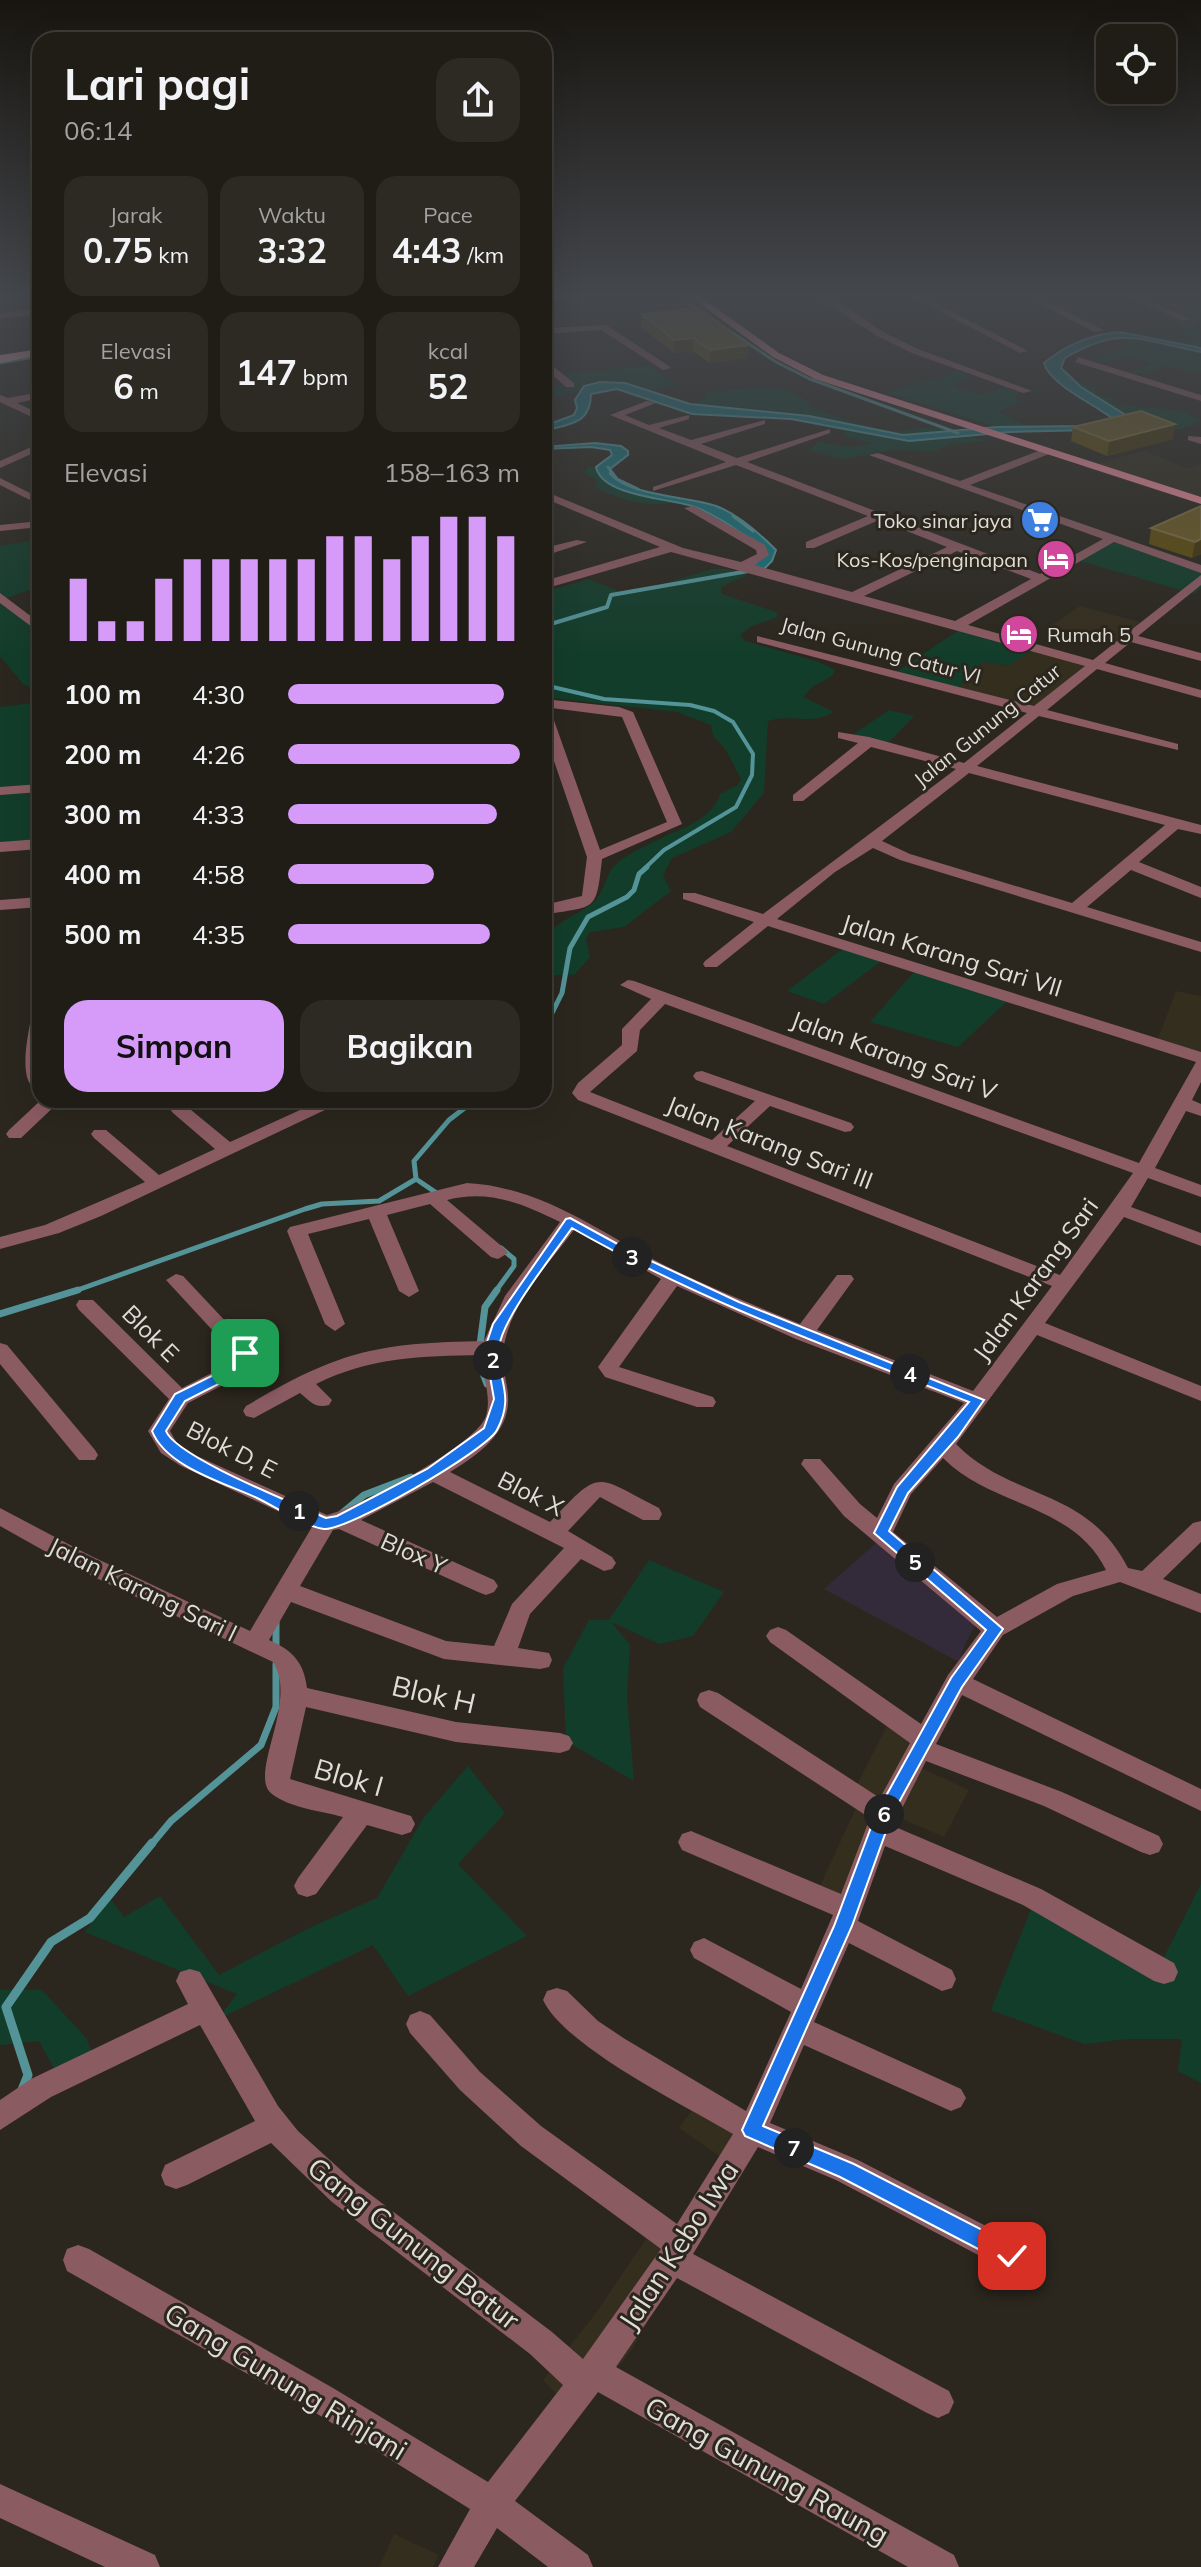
<!DOCTYPE html>
<html lang="id">
<meta charset="utf-8">
<style>
body{margin:0;font-family:Mulish,sans-serif;background:#2d2a23;color:#f1f3f6;height:100vh;display:flex;flex-direction:column;font-size:30px;white-space:nowrap}
*{box-sizing:border-box;margin:0}
p{font-size:26px;color:#a2a2a1}
.icon{flex:none;width:44px;height:44px;fill:none;stroke:currentColor;stroke-width:2;stroke-linecap:round;stroke-linejoin:round}
.map{position:relative;flex:1;overflow:hidden}
.drawer{position:absolute;left:32px;top:32px;width:520px;height:1076px;display:flex;flex-direction:column;background:#201d16;border-radius:24px;box-shadow:0 8px 32px #0002,0 0 0 2px #3d3b35}
.drawer>*{flex:none}
.controls{position:absolute;left:1096px;top:24px;display:grid;gap:16px}
.controls a{display:grid;place-items:center;width:80px;height:80px;border-radius:16px;background:#201d16;box-shadow:0 8px 32px #0002,0 0 0 2px #3d3b35;font-size:40px}
.pin{position:absolute;display:grid;place-items:center;width:68px;height:68px;color:#fff;margin:-34px;border-radius:16px;box-shadow:0 4px 12px #0006}
.km{position:absolute;width:40px;height:40px;margin:-20px;border-radius:50%;background:#222;color:#fff;font-size:22px;line-height:40px;text-align:center}
.round{display:grid;place-items:center;flex:none;width:84px;height:84px;border-radius:24px;background:#2d2a23}
.head{display:flex;align-items:center;justify-content:space-between;height:136px;padding:0 32px}
h1{font-size:44px;font-weight:700;line-height:60px}
.metrics{display:grid;grid-template-columns:repeat(3,1fr);gap:12px;height:136px;padding:8px 32px}
.metrics div{display:grid;align-content:center;border-radius:20px;background:#2d2a23;text-align:center}
.metrics b{font-size:34px;font-weight:700}
.metrics small{font-size:22px;font-weight:400}
.metrics p{font-size:22px}
.chart{height:224px;padding:16px 32px}
.chart p{display:flex;justify-content:space-between}
.chart svg{width:100%;height:144px;margin-top:8px;stroke:#d69bf9;stroke-width:6}
.cta{display:flex;gap:16px;margin-top:auto;padding:16px 32px}
.cta a{flex:1;height:92px;border-radius:24px;background:#d69bf9;color:#111;font-size:32px;font-weight:700;line-height:92px;text-align:center}
.cta a+a{background:#2d2a23;color:#f1f3f6}
ul{padding:0 32px;list-style:none;font-size:26px}
li{display:grid;grid-template-columns:128px 96px 1fr;align-items:center;height:60px}
li i{height:20px;border-radius:10px;background:#d69bf9}
.map>svg:first-child{display:block}
.built{fill:#342e1e}
.education{fill:#342b3a}
.green{fill:#133d2b}
.water{fill:#18747d;stroke:#549498;stroke-width:2}
.lines{fill:none;stroke-linecap:round;stroke-linejoin:round}
.stream-far4{stroke:#549498;stroke-width:3}
.stream-far3{stroke:#549498;stroke-width:4}
.stream-far2{stroke:#549498;stroke-width:5}
.stream-far1{stroke:#549498;stroke-width:7}
.stream{stroke:#549498;stroke-width:9}
.minor{fill:#8b5b62;fill-rule:evenodd}
.major{fill:#ee8c9c;fill-rule:evenodd}
.highway{fill:#f9b1bb;fill-rule:evenodd}
.wall{fill:#604d0f}
.shaded-wall{fill:#45370c}
.building{fill:#6d5c24;stroke:#7f7040;stroke-width:2}
.route{fill:#1a73e8;stroke:#fff;stroke-width:2}
.labels{text-anchor:middle;dominant-baseline:central;stroke-width:6;stroke-linejoin:round;paint-order:stroke}
.far-poi-label{font-size:20px;fill:#dfddd6;stroke:#2b271e;text-anchor:end}
.far-street-label{font-size:20px;fill:#dfddd6;stroke:#2b271e}
.street-label{font-size:24px;fill:#dfddd6;stroke:#2b271e}
.near-street-label{font-size:28px;fill:#dfddd6;stroke:#2b271e}
</style>
<div class="map">
<svg width="1201" height="2567" viewBox="0 0 1201 2567">
<rect width="100%" height="100%" fill="#2b271e"/>
<!-- built -->
<path class="built" d="M1144 451 1187 468 1201 464V500L1192 502 1083 467Z
M1080 606 1151 625 1126 646 1050 626Z
M1035 649 1101 667 1036 713 956 690 983 662 1009 665Z
M1176 991 1201 996V1052L1196 1062 1154 1049Z
M892 1716 928 1742 917 1766 969 1790 944 1837 890 1814 851 1919 813 1901 861 1797 853 1792Z
M704 2094 768 2138 727 2161 679 2128Z
M656 2224 684 2256 633 2348 579 2418 543 2380 596 2313Z
M394 2534 439 2555 433 2567H379Z"/>
<!-- education -->
<path class="education" d="M883 1537 983 1611 966 1642 959 1662 824 1589Z"/>
<!-- green -->
<path class="green" d="M1201 304V317L1194 328 1201 335V348L1155 338 1113 333 1091 335 1133 331 1189 340 1181 329 1191 319 1177 310Z
M1124 336 1201 352V372C1188 374 1181 368 1168 367 1155 366 1143 376 1129 374L1130 372 1151 364C1131 352 1107 366 1086 360L1124 348 1127 343 1116 340 1084 347 1106 338Z
M643 365 651 366 676 384C669 386 659 391 652 390 630 386 596 371 579 392L570 391 563 397 544 399V391L570 381 564 375 570 372H598Z
M960 371 973 377 954 385 956 387 981 394 1004 388 1019 392 1015 397 1019 402 998 412 1027 426 997 427 885 392Z
M1077 381 1097 387 1094 394 1111 398 1114 404 1182 411 1201 420C1164 449 1113 407 1081 387L1075 382Z
M754 388 783 389 811 402 806 405C825 413 879 432 899 431 916 430 931 424 949 430L903 435 810 416 690 404 706 399 704 395 708 392Z
M834 426 903 441 973 437 987 441 950 444 935 451 891 450 843 459 808 450 819 442 851 447 873 443 846 437 843 431 831 428Z
M588 467H596L597 474 646 497 675 502C652 509 616 499 595 487L597 480 584 473Z
M23 542H40V586L4 599 22 614 40 618V690L24 685 0 656V546Z
M1121 542 1201 569V588L1194 594 1077 560 1108 544Z
M712 569H728L747 575 721 587 722 594 776 612 778 617 752 626 740 635 745 641 819 662 835 670 833 675 811 688 803 697 834 712C811 726 791 713 768 721L764 793 731 832 672 858 663 875 671 891 624 927 590 932 586 940 590 957 574 975H544V938C557 920 578 916 594 902 603 893 605 880 611 870 619 857 650 844 664 837 684 828 714 817 720 794L738 785 741 779 726 750 713 736 711 725 677 712 544 697V608L547 606 544 603V592L589 579 623 593 637 592Z
M965 626 1042 645 1009 665 983 662 956 690 893 674Z
M40 702V785L0 788V707Z
M889 710 914 716 886 745 854 734Z
M40 790V840L0 843V793Z
M848 945 884 959 824 1004 787 991Z
M916 970 1014 995 958 1047 870 1022Z
M649 1560 724 1592 693 1636 660 1644 611 1622 630 1645 627 1697 634 1781 566 1741 563 1668 589 1620H609Z
M468 1766 505 1813 458 1864 527 1936 408 1996 373 1945 218 2019 237 1994 85 1932 110 1898 124 1917 160 1896 219 1975 309 1928 377 1898 424 1817Z
M1201 1884V2083L1178 2071 1182 2039H1127L1084 2044 991 2010 1033 1904 1162 1961Z
M0 1990H42L86 2038 101 2071 60 2079 39 2041 0 2045Z"/>
<!-- water -->
<path class="water" d="M1120 332 1201 348V352C1140 341 1124 324 1065 358L1061 368 1081 387 1132 419 1090 430 1010 432 909 441 791 419 692 414 617 389 591 394C591 425 568 424 544 431V426L574 415 577 408 575 400 584 386 600 382 625 383 690 404 809 416 903 435 997 427 1082 426 1113 419C1096 405 1050 385 1044 363 1066 345 1092 334 1120 332Z
M595 443 621 446 628 451V455L610 469V474C630 496 686 496 716 506 738 514 759 533 776 550L772 561 764 569 751 566 757 562 759 545C738 531 718 516 695 507 671 498 602 497 596 467L612 455 610 450 591 447 544 449V447Z"/>
<g class="lines">
<!-- stream-far4 -->
<path class="stream-far4" d="M676 295 703 313
M544 299 583 295
M722 326 776 362 810 379 958 433
M0 363 40 356
M608 467 617 479 638 489
M733 516 753 531"/>
<!-- stream-far3 -->
<path class="stream-far3" d="M544 626 607 607 611 595 754 570
M544 685 604 699 690 705 714 711 733 722 753 754 752 775 736 807 664 850 644 869"/>
<!-- stream-far2 -->
<path class="stream-far2" d="M544 1029 562 993 570 948 588 917 627 897 634 890 639 874 647 867
M438 1194 416 1179 414 1161 449 1120 475 1100
M72 1292 305 1209 322 1204 379 1201 416 1179
M495 1292 514 1266V1259L501 1248"/>
<!-- stream-far1 -->
<path class="stream-far1" d="M0 1314 78 1290
M487 1384 478 1360 485 1307 497 1290
M341 1514 364 1495 411 1477
M276 1620V1649
M151 1845 171 1821 261 1745 276 1707V1664"/>
<!-- stream -->
<path class="stream" d="M22 2090 28 2075 6 2007 51 1942 90 1918 152 1843"/>
<!-- minor -->
<path class="minor" d="M0 295H8L1 299Z
M820 295H829L883 332 918 349 1032 391 1023 393 912 353 877 336 820 299Z
M909 295H920L1028 351 1020 353Z
M1023 295H1034L1103 330 1095 332Z
M1124 295H1136L1191 319 1183 321Z
M40 308V314L0 319V313Z
M606 325 669 366 671 368 663 370 601 330 544 334V328Z
M1078 357 1201 395V401L1075 362Z
M544 359 574 383V387H566L544 367Z
M40 392V398L17 403 40 414V421L0 402V395L8 398Z
M647 401 656 403 625 415 649 425 689 415V419L659 428 691 440 765 420V424L701 444 737 458 830 429V433L747 462 1040 574 1103 539 869 455 878 453 960 481 1041 450H1049V454L970 485 1201 565V573L1114 542 968 625 1093 660 1201 575V585L1138 636 1201 653V661L1131 642 1105 663 1201 690V698L1097 669 1047 710 1178 744V750L1039 716 977 766 1201 825V834L1178 829 1139 862 1201 887V898L1131 870 1087 907 1201 942V952L900 860 873 848 835 872 777 919 1201 1052V1082L1192 1100 1201 1104V1116L1186 1111 1155 1168 1201 1185V1197L1148 1178 1131 1207 1201 1233V1246L1124 1217 1045 1323 1201 1386V1401L1037 1335 956 1444C1012 1501 1086 1486 1128 1568L1142 1571 1193 1523 1201 1521V1542L1163 1579 1201 1594V1613L1120 1582 1073 1596 1003 1635 973 1679 1201 1789V1811L962 1695 936 1744 1062 1792 1159 1836 1163 1844 1159 1852 1150 1855 1141 1852 1044 1806 926 1761 893 1826 1041 1889 1174 1963 1178 1972 1174 1981 1164 1984 1154 1981 1023 1905 885 1846 858 1921 952 1970 956 1979 952 1988 942 1991 849 1943 814 2022 961 2089 966 2098 961 2107 951 2111 804 2045 770 2123 858 2160 1023 2245 1027 2256 1023 2267 1012 2271 1001 2267 836 2180 758 2147 693 2254 949 2391 954 2402 949 2413 938 2418 927 2413 677 2278 616 2367 954 2555 959 2567H908L598 2392 515 2501 588 2555 593 2567H548L497 2528 474 2567H438L470 2509 311 2410 67 2271 63 2260 67 2249 78 2245 89 2249 333 2388 488 2482 563 2385 530 2354 332 2202 271 2143 187 2185 176 2189 165 2185 161 2175 165 2165 255 2121 200 2025 51 2097 0 2130V2100L31 2079 188 2004 176 1981 180 1972 190 1969 200 1972 278 2106 298 2131 354 2182 552 2332 583 2359 661 2249 521 2146 460 2090 410 2033 406 2024 410 2015 420 2011 430 2015 480 2072 541 2126 677 2224 733 2134C686 2106 565 2047 543 2000L547 1991 557 1988 567 1991 598 2021 625 2039 746 2111 791 2012 694 1958 690 1950 694 1942 704 1938 801 1989 833 1915 682 1850 678 1842 682 1834 691 1831 841 1894 870 1818 700 1707 697 1700 700 1693 709 1690 718 1693 880 1798 910 1743 770 1642 766 1636 770 1630 778 1627 786 1630 921 1724 948 1675 981 1631 844 1516 801 1464 804 1459H820L860 1504 877 1518 894 1484 964 1403 796 1339 677 1286 619 1367 713 1397 716 1402 713 1407H697L605 1377 598 1367 661 1279 574 1230C550 1262 519 1294 507 1333 501 1352 503 1367 507 1387 515 1429 482 1452 450 1472L550 1522C602 1467 594 1475 659 1508L662 1514 659 1520H643L600 1497 568 1531 612 1557 616 1563 612 1569 604 1571 581 1559 530 1614 518 1648 549 1653 552 1660 549 1667 540 1669 444 1659 291 1602 269 1640C292 1650 304 1662 307 1688L456 1722 560 1733 569 1736 573 1743 569 1750 560 1753 456 1742 306 1707 290 1779 411 1816 415 1824 411 1832 402 1835 367 1825 316 1894 307 1897 298 1894 294 1886 298 1878 343 1817C321 1811 290 1808 272 1794 247 1775 299 1702 273 1662L73 1567 0 1526V1508L89 1555 250 1631 312 1527 181 1466 161 1453 148 1431 169 1399 79 1310 76 1305 79 1300H93L182 1388 239 1359 166 1280 176 1274 183 1276 261 1359 254 1369 188 1403 170 1431 177 1443 197 1456 327 1515C357 1508 477 1445 486 1416 492 1396 482 1375 481 1355 422 1356 370 1357 316 1384L332 1400 329 1405C315 1409 310 1401 300 1393L254 1418 246 1416 243 1411 246 1406C339 1351 376 1343 484 1341L505 1296 560 1222C523 1204 489 1189 447 1200L505 1249 508 1253 498 1259 491 1257 430 1204 387 1215 419 1291 409 1297 399 1291 369 1219 308 1234 345 1324 335 1331 325 1324 287 1231 290 1227 467 1183C542 1187 599 1232 664 1265 708 1287 754 1305 800 1324L837 1275H851L854 1279 817 1330 973 1391 1052 1286 578 1100 572 1093 578 1083 622 1045V1029L651 999 620 985 628 980 634 981 1139 1163 1196 1062 768 926 717 967H705L703 964 705 961 754 922 683 899V893H695L763 914 956 769 871 747 803 801H793V795L858 743 838 738V732L869 737 964 763 1027 713 757 642V636L1034 706 1085 666 671 552 544 589V581L660 547 544 498V491L683 548 741 562 757 554 756 550 684 508 694 506 765 545 769 555 754 565 852 592 947 547 879 520 814 548H806V542L868 516 736 465 653 491V487L726 462 610 415ZM957 551 1031 579 955 621 864 596ZM969 773 1165 825 1072 903 910 854 882 841ZM665 1004 1133 1173 1060 1275 727 1146 770 1106 845 1132 851 1131 854 1127 851 1123 702 1071 696 1072 693 1076 696 1080 755 1101 712 1140 590 1092 637 1051 640 1030ZM943 1458C991 1507 1073 1503 1106 1570L1057 1584 997 1617 893 1532 911 1494ZM433 1482 564 1548 512 1604 494 1646 446 1641 300 1586 333 1530 339 1529 478 1592 486 1595 494 1592 498 1586 494 1580 361 1520Z
M1188 436 1201 437V444L1188 440Z
M40 443V450L0 468V461Z
M0 478 40 498V505L0 485Z
M40 521V527L0 531V525Z
M577 540 587 542 544 556V548Z
M0 593 40 623V633L0 603Z
M544 699 619 707 633 712 682 824 602 859C596 914 596 905 544 915V905L582 896 587 857 544 732V708L551 712 600 850 667 822 622 717 544 707Z
M40 784V792L0 795V787Z
M40 839V849L0 852V842Z
M40 897V907L0 910V900Z
M40 1008V1091C15 1085 29 1032 32 1013Z
M41 1100H61L21 1138H9L6 1134 9 1130Z
M322 1100H346L101 1216 59 1233 0 1249V1237L45 1225 145 1182 94 1138 91 1134 94 1130H106L159 1175 215 1149 173 1113 170 1109 173 1105H185L230 1142Z
M0 1343 7 1345 95 1450 98 1455 95 1460H79L0 1364Z
M0 2484 155 2555 160 2567H105L0 2518Z"/>
<!-- major -->
<path class="major" d="M688 295H698L779 353 823 375 1201 497V504L815 379 773 357Z"/>
<!-- highway -->
<path class="highway" d="M544 295H563L544 300Z
M40 349V355L0 363V355Z"/>
</g>
<!-- wall -->
<path class="wall" d="M642 314 748 358 710 363 693 351 674 353 641 327Z
M1073 427 1173 439 1107 456 1071 441Z
M1201 506V554L1192 558 1149 544 1151 528Z"/>
<!-- shaded-wall -->
<path class="shaded-wall" d="M693 338V351L674 353V340Z
M748 345V358L710 363V350Z
M1175 424 1173 439 1107 456 1109 441Z
M1201 539V554L1192 558 1195 542Z"/>
<!-- building -->
<path class="building" d="M699 308 748 345 710 350 693 338 674 340 642 314Z
M1141 411 1175 424 1109 441 1073 427Z
M1201 506V539L1195 542 1151 528Z"/>
<!-- sky -->
<linearGradient id="sky" x2="0" y2="1"><stop stop-color="#181510"/><stop offset="0.45" stop-color="#44474c"/><stop offset="1" stop-color="#44474c" stop-opacity="0"/></linearGradient>
<rect width="1201" height="655" fill="url(#sky)"/>
<!-- route -->
<path class="route" d="M570 1218 634 1253 739 1302 984 1400 958 1437 908 1493 889 1531 1003 1629 962 1687 892 1815 852 1926 763 2126 854 2164 1019 2249 1022 2256 1019 2263 1012 2266 1005 2263 840 2177 745 2136 742 2130 834 1926 876 1814 951 1678 986 1630 874 1533 897 1487 969 1402C834 1349 698 1300 572 1228 553 1255 503 1317 499 1347 496 1379 516 1394 497 1430 486 1451 347 1531 324 1529 306 1527 274 1506 257 1498 225 1483 166 1467 152 1431L175 1394 242 1361 239 1353 245 1349 258 1359 252 1367 185 1401 166 1431C176 1457 296 1504 326 1518L337 1516 427 1469 484 1428 494 1399 485 1348 493 1324 566 1219Z"/>
<!-- icons -->
<defs>
<g id="supermarket-disc" transform="scale(2)"><circle r="9.5" fill="#3f7fe0" stroke="#2b271e"/><path d="M-6-5.5h2.5l.6 2H6L4.5 2H-2.5L-4.4-4H-6ZM-1.5 3.2a1.3 1.3 0 1 0 .1 0ZM3 3.2a1.3 1.3 0 1 0 .1 0Z" fill="#fff"/></g>
<g id="hotel-disc" transform="scale(2)"><circle r="9.5" fill="#d1479c" stroke="#2b271e"/><path d="M-6-4.5h1.5V1H6V5H4.5V3h-9V5H-6ZM-4 0a1.8 1.8 0 1 1 3.6 0ZM.5 0V-2.5h3Q6-2.5 6 0Z" fill="#fff"/></g>
</defs>
<g fill-rule="evenodd">
<use href="#supermarket-disc" x="1040" y="520"/>
<use href="#hotel-disc" x="1056" y="559"/>
<use href="#hotel-disc" x="1019" y="634"/>
</g>
<g class="labels">
<!-- far-poi labels -->
<g class="far-poi-label">
<text x="1012" y="520">Toko sinar jaya</text>
<text x="1028" y="559">Kos-Kos/penginapan</text>
<text x="1047" y="634" text-anchor="start">Rumah 5</text>
</g>
<!-- far-street labels -->
<g class="far-street-label">
<text transform="translate(881 650) rotate(15)">Jalan Gunung Catur VI</text>
<text transform="translate(987 725) rotate(-39)">Jalan Gunung Catur</text>
</g>
<!-- street labels -->
<g class="street-label">
<text transform="translate(952 955) rotate(17)">Jalan Karang Sari VII</text>
<text transform="translate(894 1055) rotate(20)">Jalan Karang Sari V</text>
<text transform="translate(770 1142) rotate(21)">Jalan Karang Sari III</text>
<text transform="translate(1035 1279) rotate(-54)">Jalan Karang Sari</text>
<text transform="translate(151 1333) rotate(45)">Blok E</text>
<text transform="translate(232 1449) rotate(27)">Blok D, E</text>
<text transform="translate(531 1493) rotate(27)">Blok X</text>
<text transform="translate(414 1553) rotate(24)">Blox Y</text>
<text transform="translate(143 1589) rotate(26)">Jalan Karang Sari I</text>
</g>
<!-- near-street labels -->
<g class="near-street-label">
<text transform="translate(434 1694) rotate(13)">Blok H</text>
<text transform="translate(349 1777) rotate(16)">Blok I</text>
<text transform="translate(414 2243) rotate(38)">Gang Gunung Batur</text>
<text transform="translate(678 2245) rotate(-57)">Jalan Kebo Iwa</text>
<text transform="translate(286 2381) rotate(31)">Gang Gunung Rinjani</text>
<text transform="translate(767 2470) rotate(29)">Gang Gunung Raung</text>
</g>
</g>
</svg>
<div class="controls">
<a><svg class="icon" aria-label="locate" viewBox="0 0 24 24"><circle cx="12" cy="12" r="6"/><path d="M12 2v4M12 18v4M2 12h4M18 12h4"/></svg></a>
</div>
<div class="pin" style="left:245px;top:1353px;background:#1e9e55"><svg class="icon" aria-label="arrive" viewBox="0 0 24 24"><path d="M6 21V4h12l-3 4 3 4H6"/></svg></div>
<div class="pin" style="left:1012px;top:2256px;background:#d93025"><svg class="icon" aria-label="check" viewBox="0 0 24 24"><path d="M5 12l5 5 9-10"/></svg></div>
<b class="km" style="left:299px;top:1511px">1</b>
<b class="km" style="left:493px;top:1360px">2</b>
<b class="km" style="left:632px;top:1257px">3</b>
<b class="km" style="left:910px;top:1374px">4</b>
<b class="km" style="left:915px;top:1562px">5</b>
<b class="km" style="left:884px;top:1814px">6</b>
<b class="km" style="left:794px;top:2148px">7</b>
<section class="drawer">
<div class="head"><div><h1>Lari pagi</h1><p>06:14</p></div><a class="round"><svg class="icon" aria-label="share" viewBox="0 0 24 24"><path d="M12 15V3M7 8l5-5 5 5M5 13v7h14v-7"/></svg></a></div>
<div class="metrics">
<div><p>Jarak</p><b>0.75<small> km</small></b></div>
<div><p>Waktu</p><b>3:32</b></div>
<div><p>Pace</p><b>4:43<small> /km</small></b></div>
</div>
<div class="metrics">
<div><p>Elevasi</p><b>6<small> m</small></b></div>
<div><b>147<small> bpm</small></b></div>
<div><p>kcal</p><b>52</b></div>
</div>
<div class="chart"><p><span>Elevasi</span>158–163 m</p>
<svg viewBox="0 0 160 44" preserveAspectRatio="none"><path d="M5 44V25M15 44V38M25 44V38M35 44V25M45 44V19M55 44V19M65 44V19M75 44V19M85 44V19M95 44V12M105 44V12M115 44V19M125 44V12M135 44V6M145 44V6M155 44V12"/></svg>
</div>
<ul>
<li><b>100 m</b>4:30<i style="width:93%"></i></li>
<li><b>200 m</b>4:26<i style="width:100%"></i></li>
<li><b>300 m</b>4:33<i style="width:90%"></i></li>
<li><b>400 m</b>4:58<i style="width:63%"></i></li>
<li><b>500 m</b>4:35<i style="width:87%"></i></li>
</ul>
<div class="cta"><a>Simpan</a><a>Bagikan</a></div>
</section>
</div>
